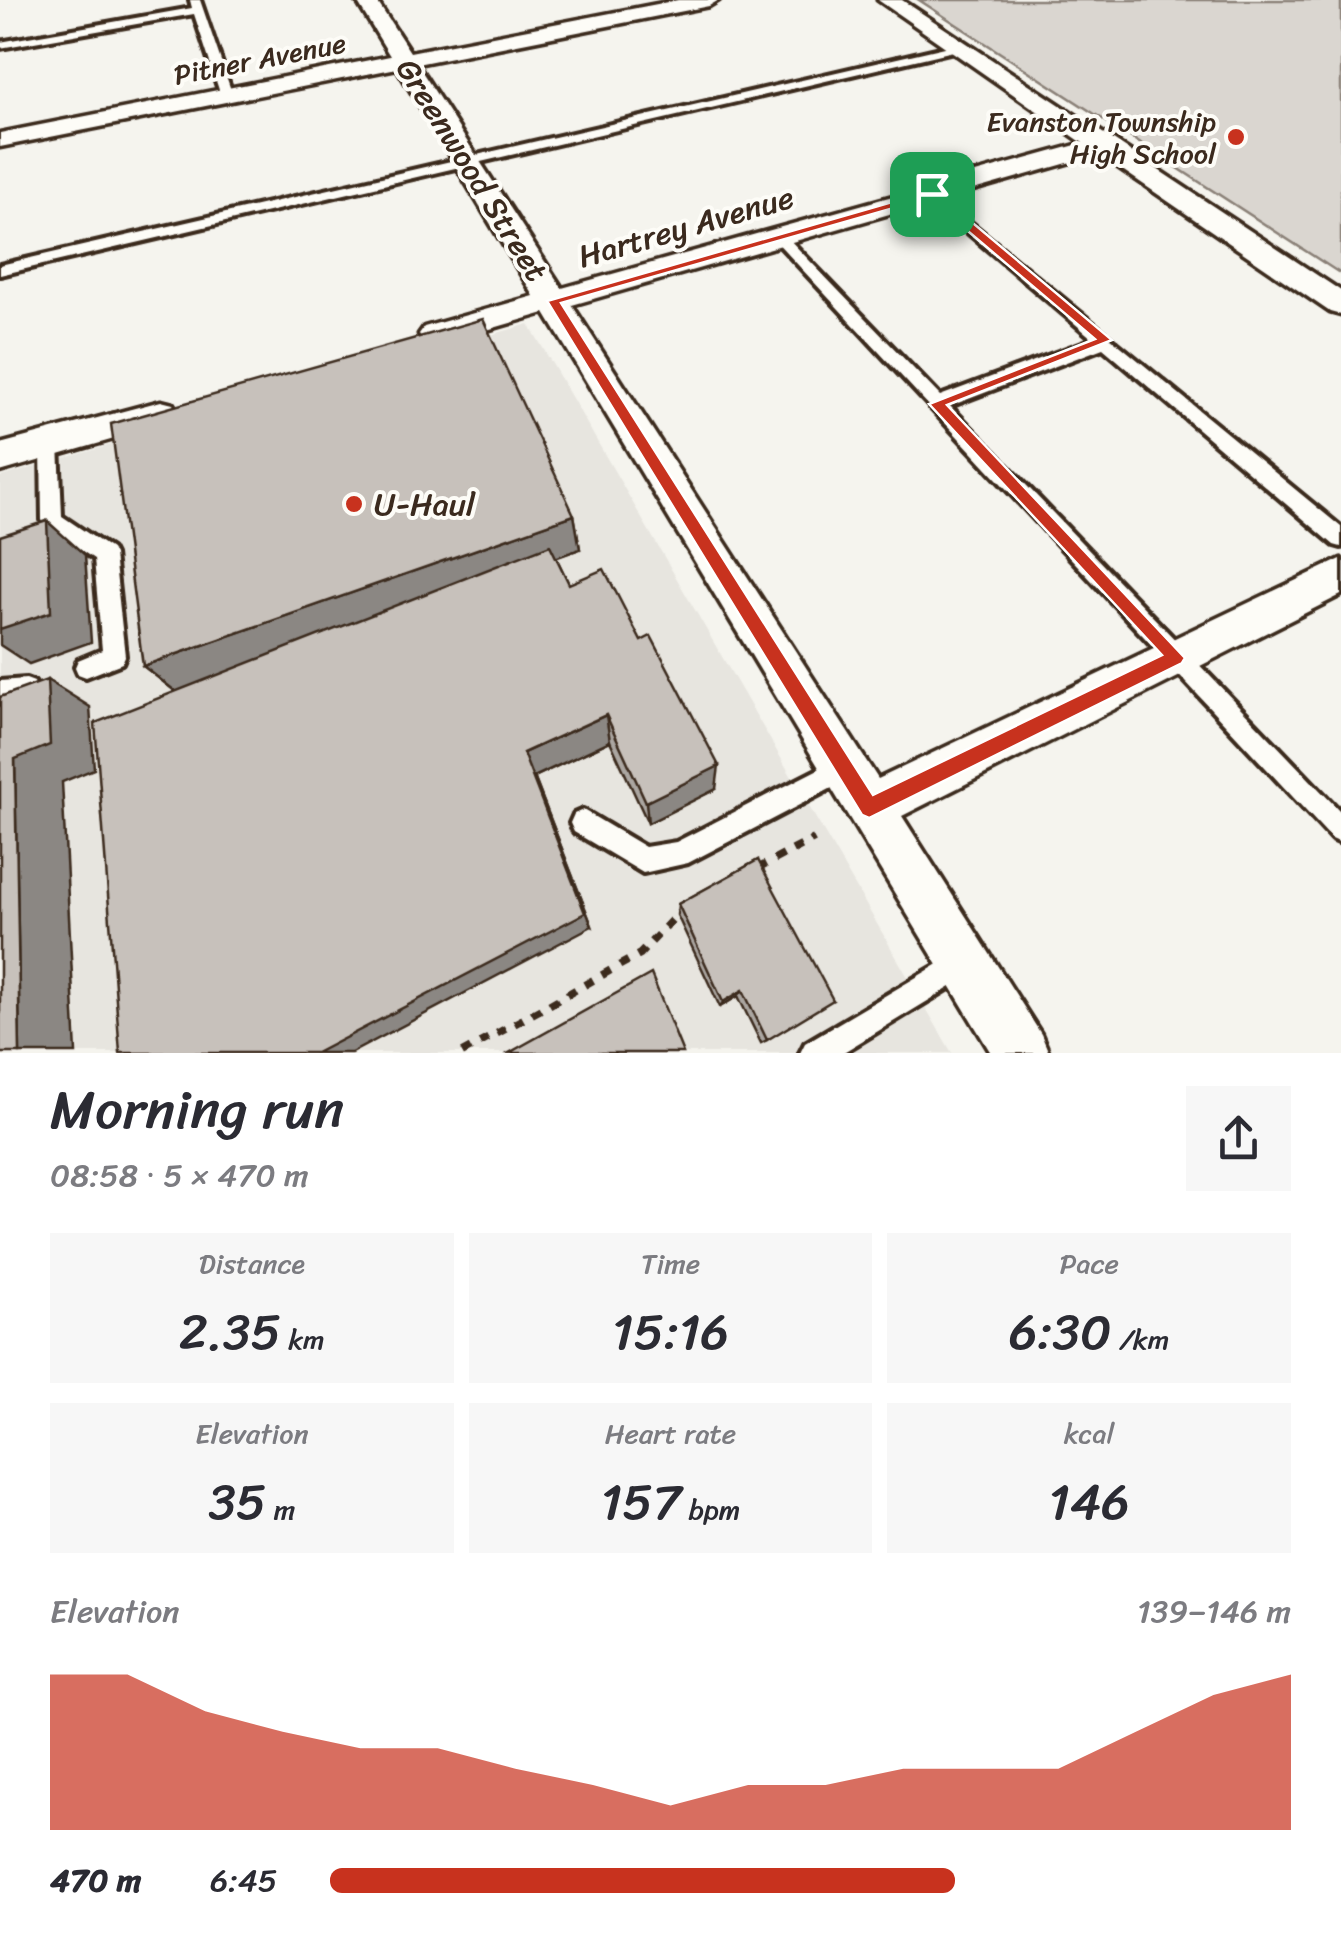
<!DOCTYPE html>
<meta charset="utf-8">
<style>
body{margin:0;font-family:Sriracha,sans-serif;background:#f7f7f7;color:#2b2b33;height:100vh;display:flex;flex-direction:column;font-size:38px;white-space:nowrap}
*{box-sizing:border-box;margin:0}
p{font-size:32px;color:#7c7c81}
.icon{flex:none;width:55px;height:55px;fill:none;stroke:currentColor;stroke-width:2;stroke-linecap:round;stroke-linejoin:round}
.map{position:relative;height:1053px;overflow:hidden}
.drawer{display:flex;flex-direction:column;background:#fff;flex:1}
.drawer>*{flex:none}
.pin{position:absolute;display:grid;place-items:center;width:85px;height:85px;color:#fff;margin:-42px;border-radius:20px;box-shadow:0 5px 15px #0006}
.round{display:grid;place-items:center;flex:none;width:105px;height:105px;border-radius:0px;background:#f7f7f7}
.overview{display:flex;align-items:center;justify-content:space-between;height:170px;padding:0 50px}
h1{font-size:55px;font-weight:600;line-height:75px}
.figures{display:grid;grid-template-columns:repeat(3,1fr);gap:15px;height:170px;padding:10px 50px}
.figures div{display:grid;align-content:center;border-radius:0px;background:#f7f7f7;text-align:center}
.figures b{font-size:50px;font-weight:600}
.figures small{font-size:28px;font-weight:400}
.figures p{font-size:28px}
.chart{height:280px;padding:20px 50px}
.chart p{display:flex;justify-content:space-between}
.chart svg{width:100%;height:180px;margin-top:10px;fill:#c8321e;opacity:.7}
ul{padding:0 50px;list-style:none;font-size:32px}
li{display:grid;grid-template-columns:160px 120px 1fr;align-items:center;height:75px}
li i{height:25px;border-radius:12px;background:#c8321e}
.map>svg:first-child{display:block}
.built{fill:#e7e5df}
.green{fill:#dad6d0;stroke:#8a8077;stroke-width:2.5}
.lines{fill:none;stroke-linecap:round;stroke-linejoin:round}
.lane-casing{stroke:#3b2a1e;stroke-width:8}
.street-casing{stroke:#3b2a1e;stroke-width:7}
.path{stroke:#3b2a1e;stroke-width:8;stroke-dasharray:10 10;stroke-linecap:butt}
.lane{fill:#fdfcf7;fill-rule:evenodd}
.street{fill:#fdfcf7;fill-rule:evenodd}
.wall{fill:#aba6a1;stroke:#3b2a1e;stroke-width:2.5}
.shaded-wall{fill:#8b8783;stroke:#3b2a1e;stroke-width:2.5}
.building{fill:#c7c1bb;stroke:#3b2a1e;stroke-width:2.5}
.route{fill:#c8321e;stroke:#fff;stroke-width:2.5;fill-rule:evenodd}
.poi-dot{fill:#c8321e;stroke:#fdfcf7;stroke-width:4}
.labels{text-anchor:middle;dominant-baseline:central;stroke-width:8;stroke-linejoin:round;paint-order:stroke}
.far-street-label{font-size:28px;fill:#3b2a1e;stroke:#fdfcf7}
.far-poi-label{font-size:28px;fill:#3b2a1e;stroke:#fdfcf7;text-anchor:end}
.street-label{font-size:32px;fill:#3b2a1e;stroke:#fdfcf7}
.poi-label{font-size:32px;fill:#3b2a1e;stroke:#fdfcf7;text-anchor:start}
</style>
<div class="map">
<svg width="1341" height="1053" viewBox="0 0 1341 1053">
<rect width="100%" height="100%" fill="#f5f4ee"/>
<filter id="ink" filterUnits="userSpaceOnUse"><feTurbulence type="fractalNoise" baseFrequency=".01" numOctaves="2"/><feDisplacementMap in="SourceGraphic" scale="20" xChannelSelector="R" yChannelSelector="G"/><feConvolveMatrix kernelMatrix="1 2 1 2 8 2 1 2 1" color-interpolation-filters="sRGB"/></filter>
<g filter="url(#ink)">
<!-- built -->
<path class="built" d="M529 324 952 1053H0V477Z"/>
<!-- green -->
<path class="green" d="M919 0H1341V274Z"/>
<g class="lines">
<!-- lane casing -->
<g class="lane-casing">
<path id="lane" d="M190 0H200L233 96 231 99 221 96 194 14 0 48V42L192 8Z
M958 44 962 45V49L0 275V265Z
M931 190 1341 527V547L1334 545 1103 348 950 406 1341 812V843L1332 839 772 237 774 234H784L940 396 1093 339 926 197V191Z
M50 437 59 444 62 516 111 549 114 555 125 656 122 663 86 677 78 674 75 667 78 660 102 650 94 559 45 526 42 520 41 444Z
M26 679 34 682 37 690 34 698 0 703V681Z
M844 756 853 759 856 768 853 777 688 863 643 873 574 832 570 823 574 814 583 810 645 847 676 842Z
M964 949 974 953 978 963 974 973 842 1053H800L805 1043Z"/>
</g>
<!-- street casing -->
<g class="street-casing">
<path id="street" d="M356 0H376L410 52 678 0H719L709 6 417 64 562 288 1083 143 878 0H902L1341 291V315L1330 312 1099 154 572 305 878 779 1341 559V595L902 816 1041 1034 1049 1053H991L545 313 435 345 424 341 419 334 424 327 534 296 397 68 0 147V133L390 56Z
M161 401 173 404 178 413 173 422 0 472V444Z"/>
</g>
<!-- path -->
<path class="path" d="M757 869 814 839
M462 1053 640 954 684 907"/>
<!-- lane -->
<use href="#lane" class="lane"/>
<!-- street -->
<use href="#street" class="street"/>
</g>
<!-- wall -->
<path class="wall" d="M574 515 580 549 556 557 569 584 716 789 648 823 610 741 534 777 592 926 176 692 143 666Z
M758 860 767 1040 761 1043 738 996 720 1007 677 915 678 904Z"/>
<!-- shaded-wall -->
<path class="shaded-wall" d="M574 515 580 549 179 694 143 666Z
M47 521 85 555 91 642 29 664 0 645V629Z
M47 680 90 707 94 769 62 782 76 1053H20L15 759Z
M606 715 610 741 534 777 592 926 351 1053H316L523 753Z
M719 766 716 789 648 823 646 802Z
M743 990 738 996 720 1007 723 1002Z"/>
<!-- building -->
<path class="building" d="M483 319 574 515 143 666 111 424Z
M47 521 51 612 0 629V536Z
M550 545 569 584 604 569 641 641 651 636 719 766 646 802 606 715 523 753 585 913 316 1053H120L95 723Z
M47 680 50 745 15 759 20 1053H0V697Z
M758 860 833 1000 767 1040 743 990 723 1002 678 904Z
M651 974 683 1053H509Z"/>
</g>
<!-- route -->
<path class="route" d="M927 192H936L1112 340 947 405 1185 658 1182 663 869 818 862 815 547 301ZM929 198 1095 339 929 404 1162 655 873 795 561 303Z"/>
<!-- markers -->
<g class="poi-dot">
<circle cx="1236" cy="137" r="10"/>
<circle cx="354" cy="504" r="10"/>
</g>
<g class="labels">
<!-- far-street labels -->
<g class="far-street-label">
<text transform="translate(260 59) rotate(-11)">Pitner Avenue</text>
</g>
<!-- far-poi labels -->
<g class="far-poi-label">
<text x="1216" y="121">Evanston Township<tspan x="1216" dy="32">High School</tspan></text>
</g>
<!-- street labels -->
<g class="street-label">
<text transform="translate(472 170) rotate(58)">Greenwood Street</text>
<text transform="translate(686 227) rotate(-16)">Hartrey Avenue</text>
</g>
<!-- poi labels -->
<g class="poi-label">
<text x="374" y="504">U-Haul</text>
</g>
</g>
</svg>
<div class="pin" style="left:932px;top:194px;background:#1e9e55"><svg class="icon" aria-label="arrive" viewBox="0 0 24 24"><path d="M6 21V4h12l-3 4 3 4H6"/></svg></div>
</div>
<section class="drawer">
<div class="overview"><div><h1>Morning run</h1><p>08:58 · 5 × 470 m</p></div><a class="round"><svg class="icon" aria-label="share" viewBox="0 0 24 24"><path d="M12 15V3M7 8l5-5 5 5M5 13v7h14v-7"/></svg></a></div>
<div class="figures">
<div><p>Distance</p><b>2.35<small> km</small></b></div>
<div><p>Time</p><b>15:16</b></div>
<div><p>Pace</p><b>6:30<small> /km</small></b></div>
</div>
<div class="figures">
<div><p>Elevation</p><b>35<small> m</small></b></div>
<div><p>Heart rate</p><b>157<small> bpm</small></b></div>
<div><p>kcal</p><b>146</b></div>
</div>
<div class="chart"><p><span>Elevation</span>139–146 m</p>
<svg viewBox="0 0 160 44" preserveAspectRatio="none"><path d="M0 44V6L10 6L20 15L30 20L40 24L50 24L60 29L70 33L80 38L90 33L100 33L110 29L120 29L130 29L140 20L150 11L160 6V44z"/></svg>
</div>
<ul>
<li><b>470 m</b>6:45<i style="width:65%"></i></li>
</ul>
</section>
